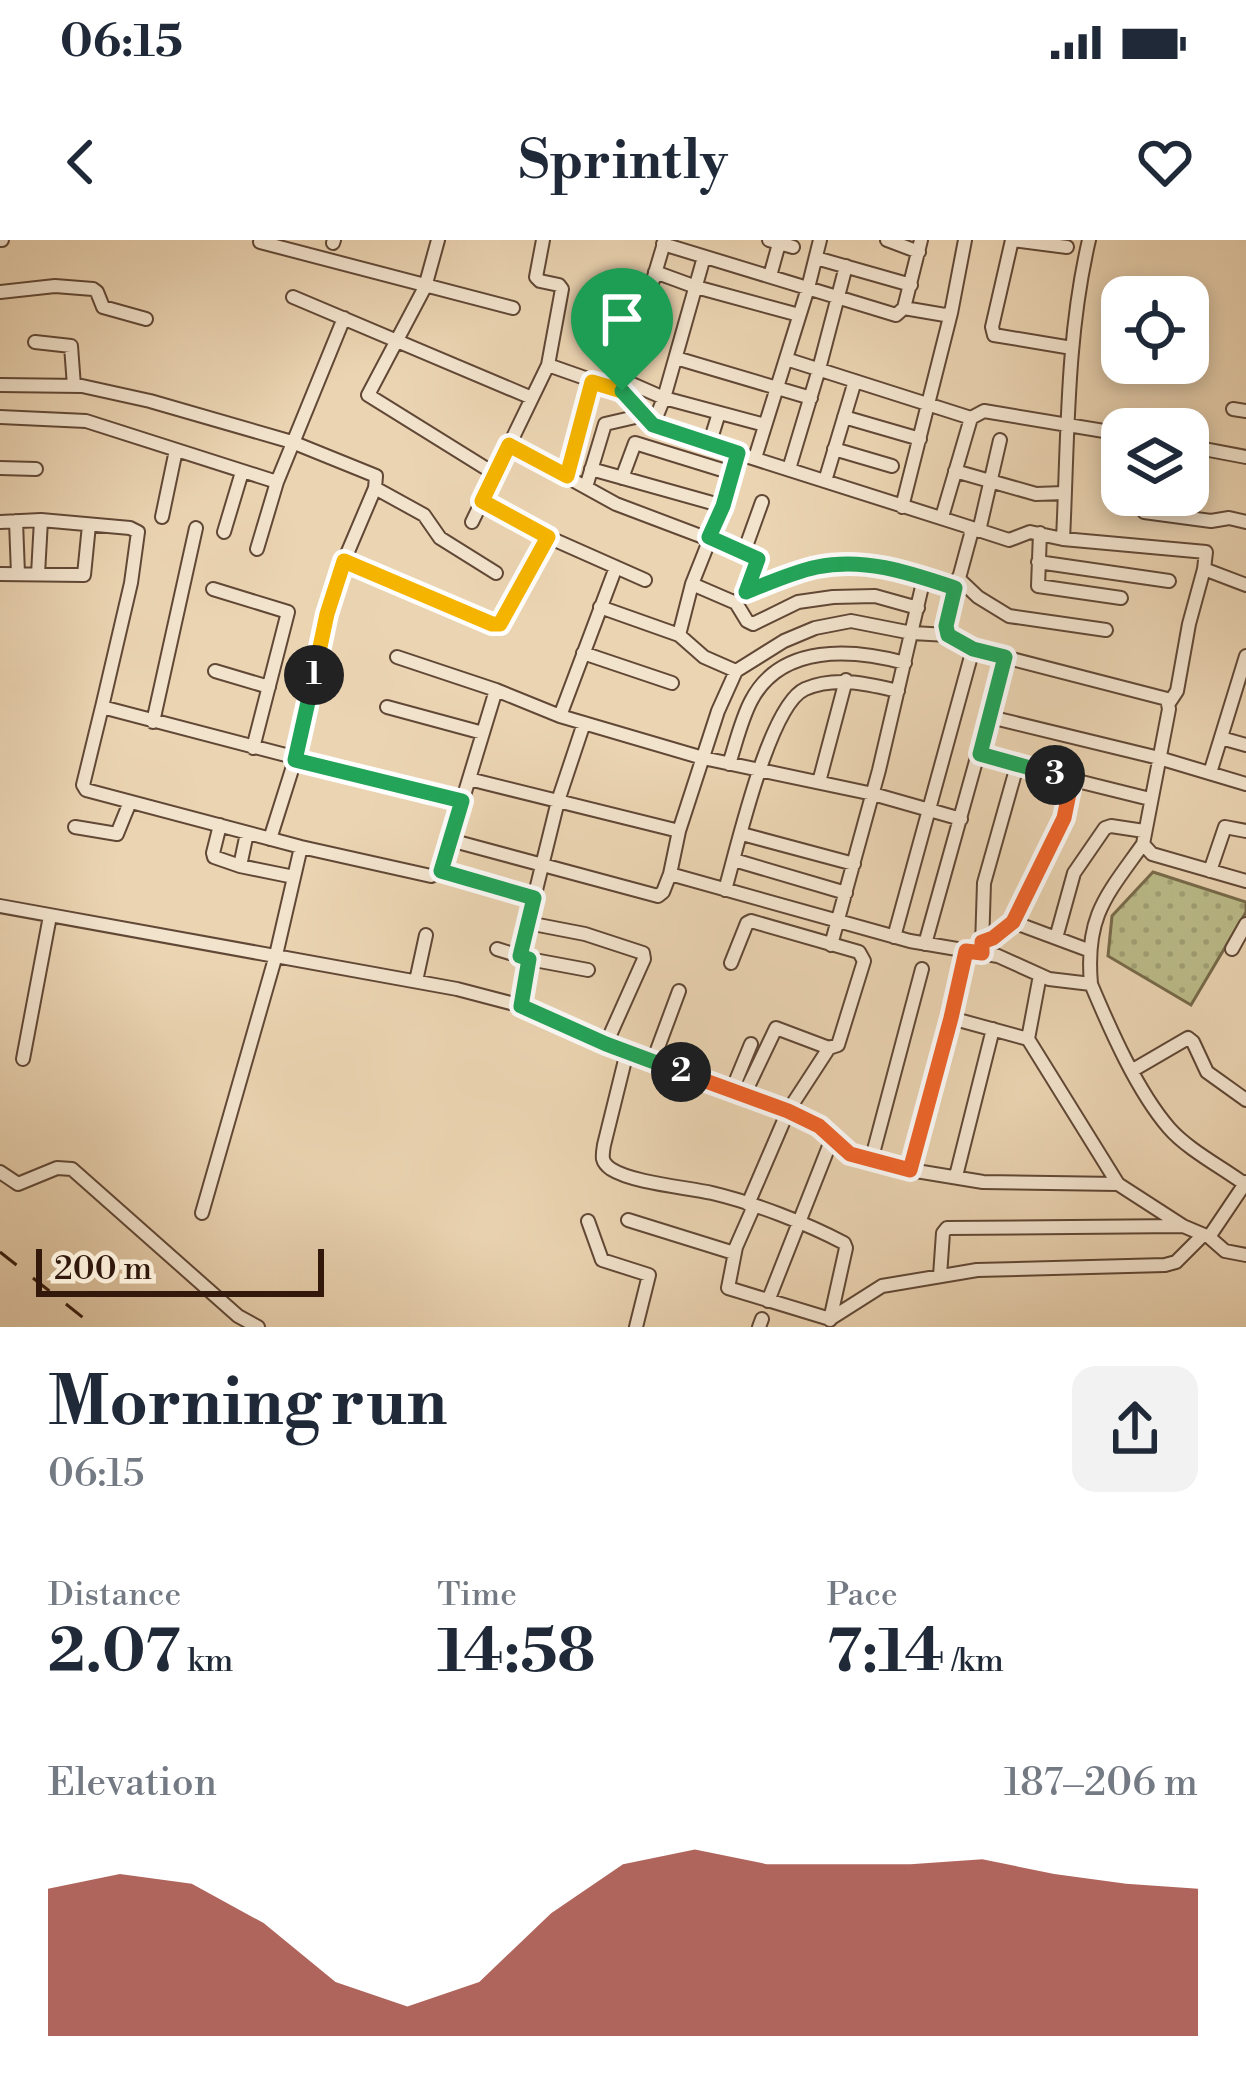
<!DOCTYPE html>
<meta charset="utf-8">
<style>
body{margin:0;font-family:"Libre Bodoni",serif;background:#f2f2f3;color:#1f2937;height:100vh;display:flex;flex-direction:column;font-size:45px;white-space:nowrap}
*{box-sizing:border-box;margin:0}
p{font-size:39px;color:#747a83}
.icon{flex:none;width:66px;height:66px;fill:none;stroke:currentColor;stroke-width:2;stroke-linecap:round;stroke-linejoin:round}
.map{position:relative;height:1087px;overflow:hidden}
.drawer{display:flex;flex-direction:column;background:#fff;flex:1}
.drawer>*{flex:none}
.fabs{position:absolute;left:1101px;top:36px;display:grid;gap:24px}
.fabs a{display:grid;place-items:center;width:108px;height:108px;border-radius:24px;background:#fff;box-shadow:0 6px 18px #0003;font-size:60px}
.scale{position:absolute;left:36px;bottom:30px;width:288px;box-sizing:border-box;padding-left:12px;border:6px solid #33190c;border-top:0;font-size:33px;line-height:42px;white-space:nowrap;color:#33190c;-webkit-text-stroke:9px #f2e3cd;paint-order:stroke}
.pin{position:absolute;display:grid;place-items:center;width:102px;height:102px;color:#fff;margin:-123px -51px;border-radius:50% 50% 50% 0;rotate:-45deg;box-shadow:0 0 12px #0007}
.pin .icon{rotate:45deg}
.km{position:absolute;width:60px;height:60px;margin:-30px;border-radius:50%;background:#222;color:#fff;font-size:33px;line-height:60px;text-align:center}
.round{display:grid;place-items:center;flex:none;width:126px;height:126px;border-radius:24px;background:#f2f2f3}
.head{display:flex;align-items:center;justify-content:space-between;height:204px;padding:0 48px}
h1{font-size:66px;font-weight:700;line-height:90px}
.metrics{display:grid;grid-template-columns:repeat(3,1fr);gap:18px;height:204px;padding:12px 48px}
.metrics div{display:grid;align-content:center}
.metrics b{font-size:60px;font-weight:700}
.metrics small{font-size:33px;font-weight:400}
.metrics p{font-size:33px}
.chart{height:336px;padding:24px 48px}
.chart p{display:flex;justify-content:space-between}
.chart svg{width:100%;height:216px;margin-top:12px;fill:#8f2418;opacity:.7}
.status{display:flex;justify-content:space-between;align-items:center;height:84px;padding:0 60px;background:#fff;direction:ltr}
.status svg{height:33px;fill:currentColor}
header{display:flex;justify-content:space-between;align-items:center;height:156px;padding:0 48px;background:#fff;font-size:54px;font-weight:700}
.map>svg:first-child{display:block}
.park{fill:url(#park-dots);stroke:#776a4a;stroke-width:3}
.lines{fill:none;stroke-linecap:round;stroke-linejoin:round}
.minor-casing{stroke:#614836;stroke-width:16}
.minor{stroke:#f2e3cd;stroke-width:12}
.rail{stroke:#33190c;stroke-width:3;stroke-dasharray:21 21;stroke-linecap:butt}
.split-1-casing{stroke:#fff;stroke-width:24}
.split-2-casing{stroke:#fff;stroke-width:24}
.split-3-casing{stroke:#fff;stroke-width:24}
.split-4-casing{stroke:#fff;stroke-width:24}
.split-1{stroke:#f5b400;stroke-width:15}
.split-2{stroke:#22a559;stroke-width:15}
.split-3{stroke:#f0652b;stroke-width:15}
.split-4{stroke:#22a559;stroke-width:15}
</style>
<div class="status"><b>06:15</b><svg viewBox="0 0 49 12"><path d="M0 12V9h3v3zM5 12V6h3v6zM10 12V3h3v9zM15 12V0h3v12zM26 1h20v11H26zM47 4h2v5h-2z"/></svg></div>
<header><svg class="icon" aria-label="back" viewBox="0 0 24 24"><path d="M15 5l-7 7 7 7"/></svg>Sprintly<svg class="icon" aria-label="heart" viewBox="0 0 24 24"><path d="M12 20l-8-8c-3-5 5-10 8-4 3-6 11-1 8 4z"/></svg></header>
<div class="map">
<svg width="1246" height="1087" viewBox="0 0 1246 1087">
<defs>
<pattern id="park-dots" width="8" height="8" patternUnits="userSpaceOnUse" patternTransform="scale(3)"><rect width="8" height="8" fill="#bbbc89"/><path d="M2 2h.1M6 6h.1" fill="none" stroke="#a1a175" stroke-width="1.8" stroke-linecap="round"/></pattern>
</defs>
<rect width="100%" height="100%" fill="#ebd4b2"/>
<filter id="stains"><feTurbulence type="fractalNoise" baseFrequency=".00167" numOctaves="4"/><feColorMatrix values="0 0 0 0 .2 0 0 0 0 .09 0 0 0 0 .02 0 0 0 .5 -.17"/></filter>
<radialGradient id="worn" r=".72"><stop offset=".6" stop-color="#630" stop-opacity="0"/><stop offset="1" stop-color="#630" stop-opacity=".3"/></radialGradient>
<!-- park -->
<path class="park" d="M1153 632 1246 662V672L1191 765 1108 716 1112 676Z"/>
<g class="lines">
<!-- minor casing -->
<g class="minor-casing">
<path id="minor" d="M0 0H2
M438 0 425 47 368 155 495 234
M665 0 623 140V153L658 188 969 287 971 294 946 386 948 395 973 409 1167 459 1169 469 1143 604 1152 614 1246 641
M769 0 793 7
M887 0 919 12
M1012 0 992 87 994 95 1072 108
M1012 0 1067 7
M1089 0C1066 98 1068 199 1063 299L1206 312 1204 329 1246 345
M260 2 513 68
M333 3 334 0
M663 4 896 75 904 68 921 0
M816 18 911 45
M655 32 696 47 799 75
M770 36 780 0
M0 52 55 46 93 49 97 52 103 67 146 79
M293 57 532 158
M904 68 945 75 951 73 965 0
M35 102 71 106 74 146
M676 118 811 158
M786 119 971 178 984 171 1122 194
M548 125 622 151
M623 140 664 158 765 185
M0 145 82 146 150 161 292 202 376 236 375 248 344 321 327 374 295 520 270 599
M1233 169 1246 171
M0 177 86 181 277 242
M844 177 920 199
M653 185 664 158 704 17
M509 205 616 264 756 317 758 321 746 351 736 363 692 344 679 395 704 417 736 431
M709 205 719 173
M1188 206 1246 217
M834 209 892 226
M755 218 808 48 820 0
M0 228 36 229
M591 229 723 266
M789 229 819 129 846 26
M955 231 1036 254 1064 253
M566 236 593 143
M622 238 635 203 732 233
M825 241 855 141
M586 247 605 184 644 175
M375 248 424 275 440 298 496 333
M482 261 548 297 645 340
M902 267 951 73
M1144 272 1211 281 1229 278 1246 282
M162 277 176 210
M942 277 971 178
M16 281 18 334
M0 282 41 280 130 288 138 292 131 343 102 467 462 561
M472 282 548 125 562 49 559 45 540 41 536 37 543 0
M969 287 1009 300 1030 292 1063 299
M979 291 1000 200
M224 292 242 232
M1040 293 1038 346 1121 358
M257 309 277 242 344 78
M744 312 762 262
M344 321 496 385 499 384 548 297
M1038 322 1169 341
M0 334 84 335 89 285
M38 334 41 280
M958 338 978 357 1009 376 1106 390
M692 344 723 266 734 226
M213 349 288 372 253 508
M746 351C769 343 793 332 817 327 865 318 910 333 955 348
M736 363 747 381 753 384 798 362 833 357 875 356 918 368
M600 367 679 395
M583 413 672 443
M397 417 496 450
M215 431 269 447
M1169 463 1177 451 1189 384 1204 329
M102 467 83 545 86 550 301 607 431 636 441 631 496 450 560 476 703 518 873 554 961 579
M387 467 483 493
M560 476 616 327
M990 477 1159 518 1246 544
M153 482 196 288
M1221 498 1246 505
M980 513 1017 526 1150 559
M729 524C736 503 741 480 751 461 781 403 853 409 905 423
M1210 533 1246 416
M469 539 679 591 718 471 736 431 784 401 815 388 851 381 912 393 948 395
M819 542 846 440
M220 585 213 613 214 617 240 626 294 637
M75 587 117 594 130 562
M742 594 854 624
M450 600 658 656 663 652 670 634 910 701 998 716 1049 739 1091 744C1085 676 1106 656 1143 604
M734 620 846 653
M240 626 247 593
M441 631 534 658 558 561 584 483
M1210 631 1225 587 1246 591
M670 634 679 591
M725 650C737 609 769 465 805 449 836 436 867 444 898 451
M0 666 457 749 522 766 627 812 788 871 819 886 833 896 845 911 855 917 910 930 983 942 1118 944
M1013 682 1088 710
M528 683 585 694 643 713 644 719 606 804
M894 697 973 409
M1056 698 1074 633 1105 588 1111 586 1144 591
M982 702 993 698 1013 682 1064 579 1072 539
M925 704 1005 417
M831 705 879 530 924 338
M982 706 984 643 1017 526
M497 709 529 719 588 730
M1232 709 1246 684
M521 716 534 658
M731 723 747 683 751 681 859 712 864 721 838 805 829 808 788 871 748 964
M1040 735 1028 799 1118 944 1183 986 1209 997 1246 942
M416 741 426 695
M1091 744C1110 789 1137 851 1169 888 1187 909 1223 928 1246 945
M522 766 529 719
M951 778 1028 799
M627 812 604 905C602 917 601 922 611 929 633 943 685 947 712 953 754 963 806 983 844 1003L846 1008 830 1080
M23 819 50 676
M653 821 679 751
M1133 830 1188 798 1193 802 1207 832 1246 860
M732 850 751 804
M744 855 776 788 829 808
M871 921 922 729
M910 930 966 711
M0 932 18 944 57 928 72 929 238 1076 258 1087
M956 936 993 789
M754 966 736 1007 728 1048 830 1079 882 1046 977 1030 1165 1025 1176 1022 1202 996
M202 973 276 715 301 607
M628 980 734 1013
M588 981 602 1020 649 1035 636 1087
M1209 997 1225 1011 1246 1015
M940 1036 943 993 947 988 1182 986
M768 1061 833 896
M759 1087 762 1079"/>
</g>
<!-- minor -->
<use href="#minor" class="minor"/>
<!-- rail -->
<path class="rail" d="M0 1012 95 1087"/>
</g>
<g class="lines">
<!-- split-1 casing -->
<g class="split-1-casing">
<path id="split-1" d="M314 435 327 374 344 321 492 384H500L548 297 482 261 509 205 567 236 592 142 622 151"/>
</g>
<!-- split-2 casing -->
<g class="split-2-casing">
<path id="split-2" d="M314 435 295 520 462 561 441 631 534 658 520 716 529 719 521 766 606 804 681 832"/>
</g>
<!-- split-3 casing -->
<g class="split-3-casing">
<path id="split-3" d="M681 832 788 871 819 886 850 914 910 930 951 778 966 711 982 713V702L993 698 1013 682 1064 578 1072 539 1055 535"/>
</g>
<!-- split-4 casing -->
<g class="split-4-casing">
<path id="split-4" d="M622 151 653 185 738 213 723 266 709 297 758 319 746 352C769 343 793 332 817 327 865 317 910 333 955 348L946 386 948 395 973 409 1005 417 980 514 1055 535"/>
</g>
<!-- split-1 -->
<use href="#split-1" class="split-1"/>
<!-- split-2 -->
<use href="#split-2" class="split-2"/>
<!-- split-3 -->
<use href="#split-3" class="split-3"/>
<!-- split-4 -->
<use href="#split-4" class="split-4"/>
</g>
<rect width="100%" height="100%" filter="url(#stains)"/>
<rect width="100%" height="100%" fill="url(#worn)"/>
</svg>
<div class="fabs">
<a><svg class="icon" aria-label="locate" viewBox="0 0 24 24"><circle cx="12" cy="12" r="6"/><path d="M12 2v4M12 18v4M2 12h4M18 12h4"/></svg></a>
<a><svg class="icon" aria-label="layers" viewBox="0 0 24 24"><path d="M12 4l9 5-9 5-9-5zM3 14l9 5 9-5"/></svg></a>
</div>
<div class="scale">200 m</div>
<div class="pin" style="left:622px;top:151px;background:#1e9e55"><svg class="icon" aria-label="arrive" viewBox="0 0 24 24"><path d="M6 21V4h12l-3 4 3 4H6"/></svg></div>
<b class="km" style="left:314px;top:435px">1</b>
<b class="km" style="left:681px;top:832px">2</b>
<b class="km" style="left:1055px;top:535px">3</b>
</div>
<section class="drawer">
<div class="head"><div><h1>Morning run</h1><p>06:15</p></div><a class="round"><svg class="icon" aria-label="share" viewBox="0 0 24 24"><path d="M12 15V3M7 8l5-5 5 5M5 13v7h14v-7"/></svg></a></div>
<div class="metrics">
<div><p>Distance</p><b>2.07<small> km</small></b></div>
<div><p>Time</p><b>14:58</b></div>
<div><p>Pace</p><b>7:14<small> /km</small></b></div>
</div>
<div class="chart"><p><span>Elevation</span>187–206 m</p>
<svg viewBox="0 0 160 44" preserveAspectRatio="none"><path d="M0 44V14L10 11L20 13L30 21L40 33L50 38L60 33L70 19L80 9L90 6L100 9L110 9L120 9L130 8L140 11L150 13L160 14V44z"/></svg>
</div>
</section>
